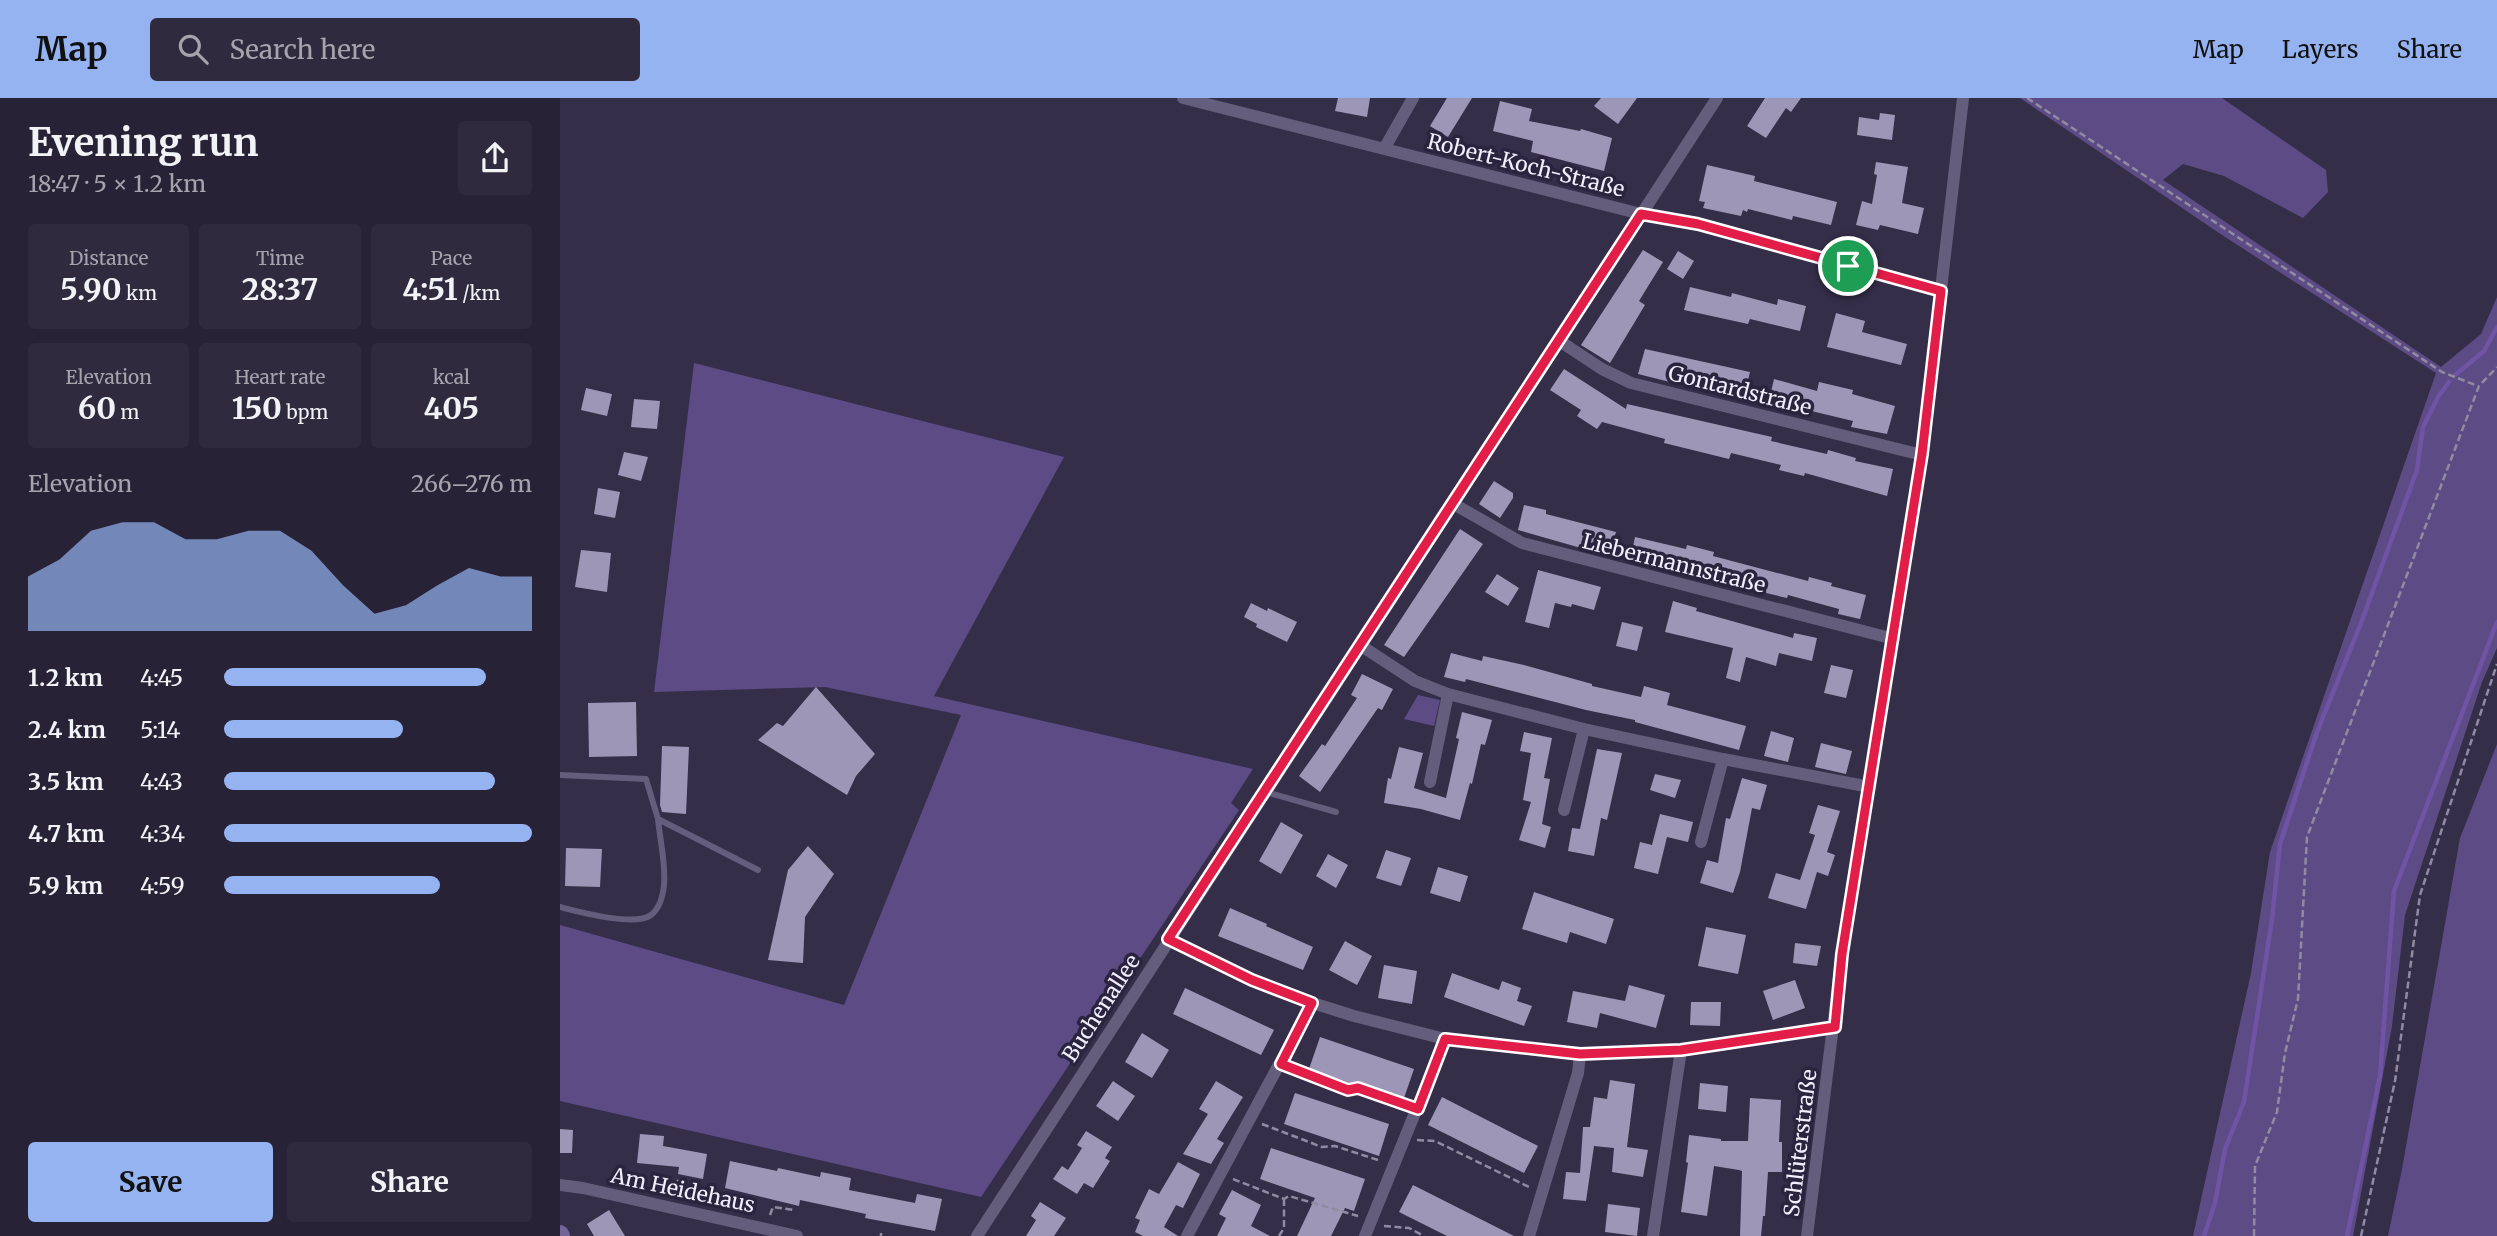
<!DOCTYPE html>
<meta charset="utf-8">
<style>
body{margin:0;font-family:Merriweather,serif;background:#302a3f;color:#f1f3f6;height:100vh;display:flex;flex-direction:column;font-size:26px;white-space:nowrap}
*{box-sizing:border-box;margin:0}
p{font-size:23px;color:#a5a4ad}
.icon{flex:none;width:38px;height:38px;fill:none;stroke:currentColor;stroke-width:2;stroke-linecap:round;stroke-linejoin:round}
.map{position:relative;flex:1;overflow:hidden}
.sheet{display:flex;flex-direction:column;background:#282237;width:560px}
.sheet>*{flex:none}
.pin{position:absolute;display:grid;place-items:center;width:60px;height:60px;color:#fff;margin:-30px;border:4px solid #fff;border-radius:50%;box-shadow:0 2px 7px #0007}
.round{display:grid;place-items:center;flex:none;width:74px;height:74px;border-radius:7px;background:#302a3f}
.summary{display:flex;align-items:center;justify-content:space-between;height:119px;padding:0 28px}
h1{font-size:38px;font-weight:700;line-height:52px}
.figures{display:grid;grid-template-columns:repeat(3,1fr);gap:10px;height:119px;padding:7px 28px}
.figures div{display:grid;align-content:center;border-radius:7px;background:#302a3f;text-align:center}
.figures b{font-size:30px;font-weight:700}
.figures small{font-size:19px;font-weight:400}
.figures p{font-size:19px}
.chart{height:196px;padding:14px 28px}
.chart p{display:flex;justify-content:space-between}
.chart svg{width:100%;height:126px;margin-top:7px;fill:#95b2f1;opacity:.7}
.button{display:flex;gap:14px;margin-top:auto;padding:14px 28px}
.button a{flex:1;height:80px;border-radius:7px;background:#95b2f1;color:#111;font-size:28px;font-weight:700;line-height:80px;text-align:center}
.button a+a{background:#302a3f;color:#f1f3f6}
ul{padding:0 28px;list-style:none;font-size:23px}
li{display:grid;grid-template-columns:112px 84px 1fr;align-items:center;height:52px}
li i{height:18px;border-radius:9px;background:#95b2f1}
header{display:flex;align-items:center;gap:42px;box-sizing:border-box;height:98px;padding:0 35px;background:#95b2f1;color:#111}
header strong{font-size:33px}
nav{display:flex;gap:38px;margin-inline-start:auto;font-size:24px}
.search{width:490px;height:63px;background:#302a3f;display:flex;align-items:center;gap:18px;box-sizing:border-box;padding:0 24px;border-radius:7px;color:#a5a4ad;font-size:26px}
main{display:flex;flex:1;min-height:0}
.map>svg:first-child{display:block}
.green{fill:#5d4b86}
.lines{fill:none;stroke-linecap:round;stroke-linejoin:round}
.stream{stroke:#6f54a6;stroke-width:4.5}
.building{fill:#9e96b7}
.path{stroke:#918ba1;stroke-width:2.5;stroke-dasharray:7 3.5;stroke-linecap:butt}
.lane{stroke:#645d7b;stroke-width:6}
.street{stroke:#645d7b;stroke-width:12}
.secondary{stroke:#736598;stroke-width:18}
.route-casing{stroke:#fff;stroke-width:14}
.route{stroke:#e11d48;stroke-width:9}
.labels{text-anchor:middle;dominant-baseline:central;stroke-width:7;stroke-linejoin:round;paint-order:stroke}
.street-label{font-size:21px;fill:#f2eefd;stroke:#2b243e}
</style>
<header>
<strong>Map</strong>
<div class="search"><svg class="icon" aria-label="search" viewBox="0 0 24 24"><circle cx="10" cy="10" r="6"/><path d="M15 15l6 6"/></svg>Search here</div>
<nav><a>Map</a><a>Layers</a><a>Share</a></nav>
</header>
<main>
<section class="sheet">
<div class="summary"><div><h1>Evening run</h1><p>18:47 · 5 × 1.2 km</p></div><a class="round"><svg class="icon" aria-label="share" viewBox="0 0 24 24"><path d="M12 15V3M7 8l5-5 5 5M5 13v7h14v-7"/></svg></a></div>
<div class="figures">
<div><p>Distance</p><b>5.90<small> km</small></b></div>
<div><p>Time</p><b>28:37</b></div>
<div><p>Pace</p><b>4:51<small> /km</small></b></div>
</div>
<div class="figures">
<div><p>Elevation</p><b>60<small> m</small></b></div>
<div><p>Heart rate</p><b>150<small> bpm</small></b></div>
<div><p>kcal</p><b>405</b></div>
</div>
<div class="chart"><p><span>Elevation</span>266–276 m</p>
<svg viewBox="0 0 160 44" preserveAspectRatio="none"><path d="M0 44V25L10 19L20 9L30 6L40 6L50 12L60 12L70 9L80 9L90 16L100 28L110 38L120 35L130 28L140 22L150 25L160 25V44z"/></svg>
</div>
<ul>
<li><b>1.2 km</b>4:45<i style="width:85%"></i></li>
<li><b>2.4 km</b>5:14<i style="width:58%"></i></li>
<li><b>3.5 km</b>4:43<i style="width:88%"></i></li>
<li><b>4.7 km</b>4:34<i style="width:100%"></i></li>
<li><b>5.9 km</b>4:59<i style="width:70%"></i></li>
</ul>
<div class="button"><a>Save</a><a>Share</a></div>
</section>
<div class="map">
<svg width="1937" height="1138" viewBox="0 0 1937 1138">
<rect width="100%" height="100%" fill="#352e49"/>
<!-- green -->
<path class="green" d="M1460 0H1662L1766 72 1768 94 1743 120 1664 78 1623 66 1603 82 1881 269 1921 236 1937 199V550L1922 584 1845 817 1832 928 1793 1138H1633L1691 875 1710 754 1876 275 1662 137Z
M134 265 504 359 374 598 693 671 671 705 679 712 421 1099 0 1003V827L284 907 401 617 265 589 94 594Z
M858 597 880 602 874 628 844 621Z
M1937 646V1138H1828L1842 1071 1900 740Z"/>
<g class="lines">
<!-- stream -->
<path class="stream" d="M1895 277 1924 253 1937 229
M1644 1138 1655 1105 1665 1051 1684 1004 1712 821 1720 746 1757 634 1801 525 1857 372 1863 329 1878 299 1889 284
M1787 1138 1820 978 1834 793 1937 524"/>
</g>
<!-- building -->
<path class="building" d="M778 0H810L807 19 775 13Z
M887 0H912L888 39 870 28Z
M1041 0H1077L1058 26 1034 8Z
M1205 0H1241L1231 14 1226 10 1206 40 1187 28Z
M940 3 972 11 969 23 1020 33 1021 31 1052 40 1044 73 971 54 973 43 933 33Z
M1320 15 1335 17 1332 42 1297 37 1299 19 1319 22Z
M1316 64 1348 69 1342 105 1364 110 1358 136 1320 127 1318 132 1296 127 1302 103 1312 106 1317 77 1314 76Z
M1147 67 1195 78 1194 83 1277 104 1271 127 1233 118 1232 122 1188 111 1187 114 1183 112 1181 118 1143 110 1145 104 1139 103Z
M1083 152 1103 164 1079 203 1085 207 1050 265 1021 247Z
M1118 153 1134 163 1123 181 1107 171Z
M1130 189 1171 199 1172 195 1217 207 1218 201 1246 208 1240 233 1190 221 1188 226 1124 212Z
M1276 215 1305 223 1302 234 1347 246 1341 267 1267 249Z
M1085 251 1190 274 1184 299 1147 290 1146 293 1078 276Z
M1004 271 1066 311 1067 306 1212 339 1211 343 1267 356 1268 352 1296 360 1295 363 1333 371 1327 398 1245 375 1244 378 1219 372 1221 367 1171 355 1169 361 1104 345 1105 341 1042 324 1037 331 1017 318 1021 312 990 292Z
M1214 281 1257 293 1259 284 1293 292 1292 296 1335 308 1327 336 1291 329 1293 323 1239 310 1237 315 1208 307Z
M26 290 52 296 47 318 21 312Z
M74 301 100 303 97 331 71 329Z
M64 354 88 359 81 383 58 377Z
M934 383 953 395V400L940 420 919 406Z
M38 390 60 394 55 420 34 416Z
M964 407 986 412V416L1056 434 1049 458 958 432Z
M900 431 923 446 844 559 824 547Z
M1075 439 1126 451 1127 447 1154 454 1153 458 1248 483 1249 479 1272 485 1271 488 1306 497 1300 521 1278 516 1279 511 1228 497 1227 500 1070 463Z
M21 452 51 455 47 494 15 489Z
M978 472 1041 489 1034 512 1012 506 1011 509 995 505 989 530 965 524Z
M937 476 959 490 948 508 925 494Z
M1113 503 1137 510 1136 513 1233 540 1234 535 1257 540 1252 563 1219 555 1216 568 1186 559 1180 584 1166 580 1173 550 1105 534Z
M691 505 707 513 708 510 737 524 727 544 696 529 697 526 684 519Z
M1062 524 1083 529 1077 553 1056 548Z
M891 555 922 563 923 558 964 567 1032 586V588L1081 599 1084 588 1110 595 1107 607 1186 628 1179 652 1075 624V622L1026 612 906 581 905 584 884 579Z
M1271 567 1293 572 1286 600 1264 595Z
M802 576 833 591 822 612 818 610 760 694 739 678 762 646 765 648 797 600 791 597Z
M256 589 315 656 296 678 287 697 198 642 217 625 223 628Z
M76 604 77 658 29 659 28 605Z
M902 614 932 622 925 647 921 646 912 686 910 685 900 722 861 711 824 705 828 680 831 681 839 649 863 655 854 690 886 700 899 641 896 640Z
M1211 633 1234 640 1228 664 1204 658Z
M964 634 992 640 984 680 990 681 982 726 991 729 985 750 959 742 971 704 963 702 971 655 960 653Z
M1261 645 1292 653 1286 676 1255 669Z
M102 648 129 649 126 716 102 714 100 707Z
M1037 651 1062 655 1047 722 1041 720 1034 758 1008 753 1012 730 1020 731Z
M1095 676 1121 682 1115 700 1090 692Z
M1182 680 1207 687 1200 712 1192 710 1180 774 1173 795 1140 785 1147 762 1158 765 1166 720 1170 721Z
M1258 707 1280 713 1267 754 1275 757 1268 778 1257 774 1246 811 1208 800 1216 775 1240 782 1255 737 1249 735Z
M1100 716 1133 724 1128 744 1107 739 1098 776 1074 770 1080 744 1092 747Z
M721 724 743 737 721 776 699 763Z
M248 748 274 776 245 819 243 865 208 862 228 772Z
M6 750 42 751 40 789 5 788Z
M826 752 851 760 841 788 816 780Z
M768 756 788 767 776 790 756 778Z
M878 769 908 778 900 804 870 795Z
M974 794 1054 821 1046 846 1010 834 1007 845 962 831Z
M670 810 707 826 706 828 753 849 743 872 658 838Z
M1146 829 1186 837 1178 876 1138 868Z
M785 843 812 858 797 887 769 872Z
M1235 845 1261 848 1257 868 1233 865Z
M824 867 857 873 852 906 818 900Z
M892 875 939 892 942 883 961 890 957 903 972 908 964 928 884 899Z
M1235 882 1245 910 1213 922 1203 893Z
M1069 887 1105 897 1096 930 1040 915 1037 930 1007 924 1013 893 1065 903Z
M625 890 714 932 701 957 613 916Z
M1131 904H1161L1160 928 1130 927Z
M582 935 609 952 592 980 565 964Z
M760 939 854 971 843 1003 749 971Z
M1050 982 1075 986 1067 1049 1088 1052 1083 1079 1052 1074 1054 1050 1034 1048 1026 1103 1003 1101 1006 1074 1020 1075 1023 1029H1030L1034 999 1047 1001Z
M553 983 575 998 558 1023 536 1008Z
M656 983 683 999 657 1041 664 1045 651 1066 623 1056 648 1016 639 1011Z
M1140 985 1168 988 1166 1014 1138 1011Z
M735 995 829 1026 819 1058 724 1026Z
M882 999 978 1048 964 1075 868 1027Z
M1190 1000 1221 1002 1219 1044H1222V1074H1208L1205 1118H1203L1201 1138H1180L1182 1073 1179 1072 1154 1068 1147 1118 1121 1114 1128 1065 1126 1064 1129 1037 1161 1041V1043H1188Z
M0 1031 13 1032 12 1055H0Z
M526 1033 552 1049 545 1060 550 1063 533 1090 524 1085 517 1096 493 1081 502 1068 508 1072 522 1050 517 1047Z
M80 1036 104 1038 103 1048 147 1056 143 1081 118 1076 119 1069 77 1065Z
M711 1050 805 1081 794 1113 785 1110 771 1138H737L755 1100 700 1081Z
M170 1063 217 1073 218 1070 260 1079 261 1074 291 1080 289 1092 355 1105 357 1096 382 1101 375 1133 305 1120 306 1116 240 1102 239 1108 165 1090Z
M618 1064 640 1076 623 1110 616 1107 604 1129 618 1138H583L575 1134 580 1122 575 1120 589 1091 599 1096Z
M853 1087 954 1138H887L839 1114Z
M672 1092 701 1107 691 1128 710 1138H657L666 1120 659 1116Z
M480 1104 506 1120 494 1138H466L476 1122 471 1118Z
M1048 1106 1080 1110 1077 1138 1045 1134Z
M49 1112 65 1138H34L27 1126Z"/>
<g class="lines">
<!-- path -->
<path class="path" d="M1467 0 1882 274 1918 288
M732 970 788 992 798 990 845 1007
M702 1026 762 1049 775 1048 821 1063
M857 1042 875 1043 969 1089
M673 1081 724 1101 729 1098 798 1118
M109 1095 110 1090 119 1082
M210 1117 213 1109 234 1112
M824 1128 849 1130 864 1138
M321 1135V1138
M719 1138 724 1130V1101
M1694 1138 1695 1068 1717 1014 1725 955 1738 901 1747 739 1919 288 1937 269
M1801 1138 1835 983 1860 797 1937 566"/>
<!-- lane -->
<path class="lane" d="M0 677 86 681 98 721 198 772
M706 694 776 714
M0 809C20 814 75 829 91 817 100 810 103 797 104 787 106 766 100 743 98 721"/>
<!-- street -->
<path class="street" d="M623 0 1081 116 1138 126 1381 193
M824 51 853 0
M998 242 1042 271 1071 285 1362 357
M892 405 962 445 1334 541
M800 547 855 583 888 596 1024 631 1163 661 1310 689
M870 684 888 596
M1004 712 1024 631
M1141 744 1163 661
M608 841 692 882 740 901 794 918 885 941 1020 956 1121 952 1275 929
M0 1087 23 1090 237 1138
M417 1138 1157 0
M627 1138 752 905
M805 1138 885 941
M969 1138 1018 975 1020 956
M1093 1138 1121 952
M1247 1138 1282 856 1362 357 1403 0"/>
<!-- secondary -->
<path class="secondary" d="M0 1136 1 1138"/>
</g>
<g class="lines">
<!-- route casing -->
<g class="route-casing">
<path id="route" d="M1081 116 1138 126 1381 193 1362 356 1282 856 1275 929 1121 952 1020 956 885 941 858 1011 798 990 788 992 721 966 752 905 692 882 608 841Z"/>
</g>
<!-- route -->
<use href="#route" class="route"/>
</g>
<g class="labels">
<!-- street labels -->
<g class="street-label">
<text transform="translate(966 67) rotate(14)">Robert-Koch-Straße</text>
<text transform="translate(1180 292) rotate(14)">Gontardstraße</text>
<text transform="translate(1114 465) rotate(14)">Liebermannstraße</text>
<text transform="translate(541 910) rotate(-57)">Buchenallee</text>
<text transform="translate(1240 1045) rotate(-83)">Schlüterstraße</text>
<text transform="translate(123 1092) rotate(12)">Am Heidehaus</text>
</g>
</g>
</svg>
<div class="pin" style="left:1288px;top:168px;background:#1e9e55"><svg class="icon" aria-label="arrive" viewBox="0 0 24 24"><path d="M6 21V4h12l-3 4 3 4H6"/></svg></div>
</div>
</main>
